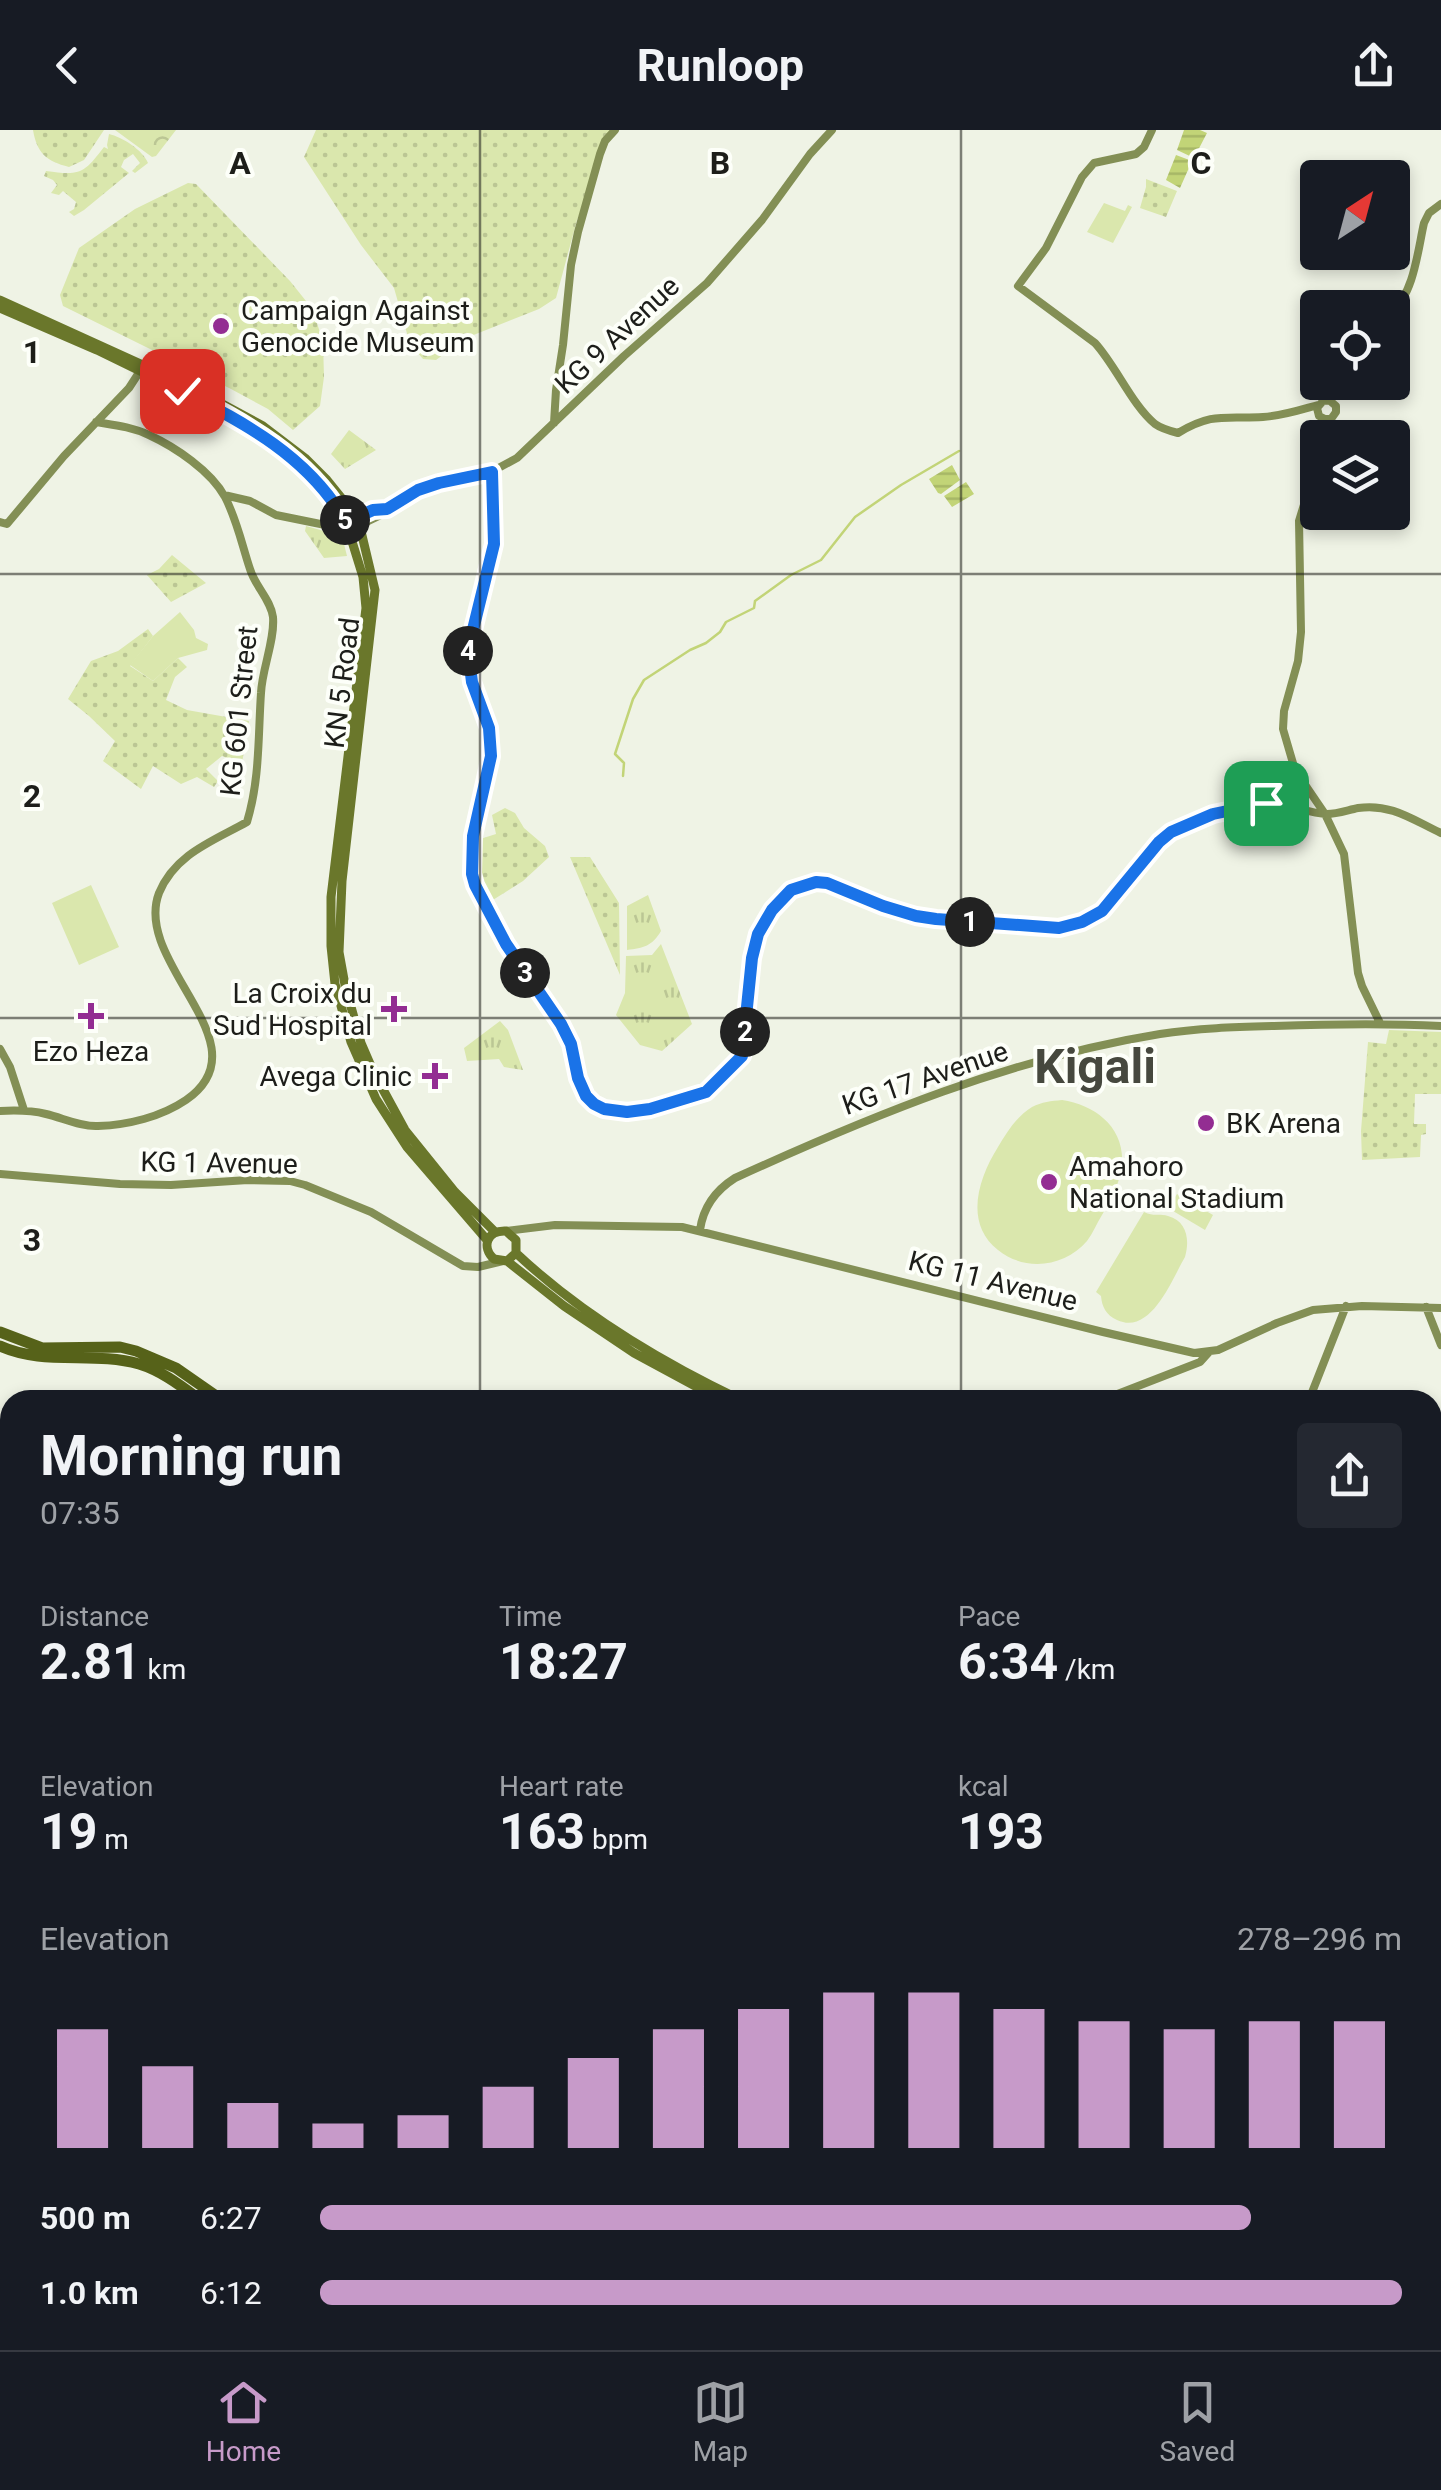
<!DOCTYPE html>
<meta charset="utf-8">
<style>
body{margin:0;font-family:Roboto,sans-serif;background:#242831;color:#f1f3f6;height:100vh;display:flex;flex-direction:column;font-size:38px;white-space:nowrap}
*{box-sizing:border-box;margin:0}
p{font-size:32px;color:#9ea1a6}
.icon{flex:none;width:55px;height:55px;fill:none;stroke:currentColor;stroke-width:2;stroke-linecap:round;stroke-linejoin:round}
.map{position:relative;flex:1;overflow:hidden}
.details{position:absolute;left:0px;top:1260px;width:1442px;height:960px;display:flex;flex-direction:column;background:#171b24;border-radius:30px 30px 0 0;box-shadow:0 5px 15px #0003}
.details>*{flex:none}
.needle{width:65px;rotate:36deg}
.fabs{position:absolute;left:1300px;top:30px;display:grid;gap:20px}
.fabs a{display:grid;place-items:center;width:110px;height:110px;border-radius:10px;background:#171b24;box-shadow:0 5px 15px #0003;font-size:50px}
.pin{position:absolute;display:grid;place-items:center;width:85px;height:85px;color:#fff;margin:-42px;border-radius:20px;box-shadow:0 5px 15px #0006}
.km{position:absolute;width:50px;height:50px;margin:-25px;border-radius:50%;background:#222;color:#fff;font-size:28px;line-height:50px;text-align:center}
.round{display:grid;place-items:center;flex:none;width:105px;height:105px;border-radius:10px;background:#242831}
.overview{display:flex;align-items:center;justify-content:space-between;height:170px;padding:0 40px}
h1{font-size:55px;font-weight:700;line-height:75px}
.stats{display:grid;grid-template-columns:repeat(3,1fr);gap:15px;height:170px;padding:10px 40px}
.stats div{display:grid;align-content:center}
.stats b{font-size:50px;font-weight:700}
.stats small{font-size:28px;font-weight:400}
.stats p{font-size:28px}
.chart{height:280px;padding:20px 40px}
.chart p{display:flex;justify-content:space-between}
.chart svg{width:100%;height:180px;margin-top:10px;stroke:#c79ac9;stroke-width:6}
ul{padding:0 40px;list-style:none;font-size:32px}
li{display:grid;grid-template-columns:160px 120px 1fr;align-items:center;height:75px}
li i{height:25px;border-radius:12px;background:#c79ac9}
header{display:flex;justify-content:space-between;align-items:center;height:130px;padding:0 40px;background:#171b24;font-size:45px;font-weight:700}
.dock{display:flex;justify-content:space-around;align-items:center;height:140px;border-top:2px solid #363941;background:#171b24;font-size:28px;color:#9ea1a6}
.dock a{display:grid;justify-items:center;gap:5px}
.dock .on{color:#c79ac9}
.map>svg:first-child{display:block}
.grass{fill:url(#grass-dots)}
.forest{fill:url(#forest-crowns)}
.park{fill:url(#park-tufts)}
.pitch{fill:#dae7ad}
.water{fill:url(#water-rules)}
.lines{fill:none;stroke-linecap:round;stroke-linejoin:round}
.stream{stroke:#c2d477;stroke-width:2.5}
.runway{stroke:#a0a398;stroke-width:30}
.secondary{stroke:#838f55;stroke-width:8}
.primary{stroke:#6a772b;stroke-width:9}
.highway{stroke:#566219;stroke-width:11}
.route-casing{stroke:#fff;stroke-width:20}
.route{stroke:#1a73e8;stroke-width:12}
.grid{fill:none;stroke:#1d1e1a;stroke-width:2.5;stroke-opacity:0.55}
.poi-dot{fill:#932d92;stroke:#fdfff9;stroke-width:4}
.labels{text-anchor:middle;dominant-baseline:central;stroke-width:8;stroke-linejoin:round;paint-order:stroke}
.poi-label{font-size:28px;fill:#1d1e1a;stroke:#fdfff9;text-anchor:start}
.street-label{font-size:28px;fill:#1d1e1a;stroke:#fdfff9}
.town-label{font-size:48px;font-weight:bold;fill:#46483e;stroke:#fdfff9}
.grid-label{font-size:32px;text-anchor:middle;font-weight:bold;fill:#1d1e1a;stroke:#fdfff9;stroke-width:8;stroke-linejoin:round;paint-order:stroke}
</style>
<header><svg class="icon" aria-label="back" viewBox="0 0 24 24"><path d="M15 5l-7 7 7 7"/></svg>Runloop<svg class="icon" aria-label="share" viewBox="0 0 24 24"><path d="M12 15V3M7 8l5-5 5 5M5 13v7h14v-7"/></svg></header>
<div class="map">
<svg width="1441" height="2220" viewBox="0 0 1441 2220">
<defs>
<pattern id="grass-dots" width="8" height="8" patternUnits="userSpaceOnUse" patternTransform="scale(2.5)"><rect width="8" height="8" fill="#dae7ad"/><path d="M2 2h.1M6 6h.1" fill="none" stroke="#bbc694" stroke-width="1.8" stroke-linecap="round"/></pattern>
<pattern id="forest-crowns" width="20" height="18" patternUnits="userSpaceOnUse" patternTransform="scale(2.5)"><rect width="20" height="18" fill="#dae7ad"/><path d="M2 6a3 3 0 1 1 6 0M12 15a3 3 0 1 1 6 0" fill="none" stroke="#bbc694"/></pattern>
<pattern id="park-tufts" width="24" height="20" patternUnits="userSpaceOnUse" patternTransform="scale(2.5)"><rect width="24" height="20" fill="#dae7ad"/><path d="M3 7l-1-3M5 7V3M7 7l1-3M15 17l-1-3M17 17v-4M19 17l1-3" fill="none" stroke="#bbc694"/></pattern>
<pattern id="water-rules" width="6" height="5" patternUnits="userSpaceOnUse" patternTransform="scale(2.5)"><rect width="6" height="5" fill="#c2d477"/><path d="M0 2.5h6" fill="none" stroke="#a6b666"/></pattern>
</defs>
<rect width="100%" height="100%" fill="#eff3e5"/>
<!-- grass -->
<path class="grass" d="M33 0H104L84 30 69 37C46 31 37 23 33 0Z
M316 0H613L577 90 556 168 539 179 466 208 436 230 423 229 410 214 394 158 361 115 304 27Z
M109 4C122 7 143 20 148 33L135 43 132 41 140 33 133 24 124 30 121 37 129 43 84 80 74 86 69 82 74 79 76 72 63 61 59 65 51 63 57 55 53 50 44 46 46 41C81 46 84 43 104 17L108 19 107 15Z
M1146 49 1177 61 1166 87 1140 78 1146 57Z
M188 53 196 54 290 151 306 171 316 190 323 212 324 247 320 276 293 300 268 279 231 259 63 176 60 165 79 118 135 79Z
M172 425 206 453 171 472 147 445 159 439Z
M148 499 153 506 130 536 153 551 178 528 187 537 175 547 166 570 187 580 249 591 242 633 222 626 206 639 218 651 214 657 197 647 181 654 153 636 141 659 103 631 115 611 89 586 68 569 91 531 118 521Z
M505 678 515 683 524 698 545 716 549 727 523 751 488 773C474 748 468 741 474 711L496 704 492 685Z
M570 727H590L619 773 620 845Z
M1389 900 1441 902V964H1415L1414 994H1426V1004L1421 1005 1420 1027 1362 1030 1361 1001 1368 912 1386 914Z"/>
<!-- forest -->
<path class="forest" d="M115 0H176L156 26 152 27Z"/>
<!-- park -->
<path class="park" d="M349 300 376 320 345 339 331 324Z
M306 396 342 406 347 426 324 428 305 401Z
M648 765 661 801C652 816 644 818 627 820V776Z
M661 814 692 894 662 921 640 915 616 885 625 863 626 826 652 825Z
M500 891 508 900 523 940 504 937 499 929 467 931 464 918Z"/>
<!-- pitch -->
<path class="pitch" d="M1104 73 1125 81 1128 75 1132 77 1113 113 1087 102Z
M180 482 194 500 196 508 208 514 207 520 178 528 153 551 130 535 153 506Z
M91 755 119 817 79 835 52 773Z
M1062 970C1095 975 1125 997 1122 1035 1120 1053 1111 1070 1102 1085 1097 1093 1093 1103 1087 1111 1065 1137 1025 1142 998 1120 964 1093 978 1049 998 1017 1007 1002 1017 986 1032 977 1042 972 1051 971 1062 970Z
M1177 1064 1213 1085 1205 1100 1168 1078Z
M1144 1082C1154 1087 1158 1083 1168 1086 1187 1091 1190 1110 1185 1127 1172 1149 1151 1206 1117 1190 1106 1185 1102 1177 1101 1166L1096 1162Z"/>
<!-- water -->
<path class="water" d="M1184 0H1200L1207 3 1194 28 1177 20Z
M1176 25 1192 31 1180 58 1166 50Z
M952 335 960 350 941 364 938 363 929 349Z
M966 352 974 364 952 377 944 366Z"/>
<g class="lines">
<!-- stream -->
<path class="stream" d="M623 646 624 633 615 624 633 569 644 550 690 520 706 513 720 502 726 492 754 478 755 471 791 445 821 430 855 387 901 355 959 321"/>
<!-- runway -->
<path class="runway" d="M1213 2210 1223 2220"/>
<!-- secondary -->
<path class="secondary" d="M1152 0 1144 17 1136 24 1094 33 1082 47 1046 118 1018 156 1095 213C1116 236 1132 275 1155 294 1162 299 1170 301 1178 303 1213 282 1225 289 1263 287 1282 286 1300 280 1318 275
M1392 181C1414 164 1418 119 1424 93L1429 83 1441 74
M1329 270 1345 252
M554 293 556 260 563 215 571 135 578 102 600 24 605 11 615 0
M1324 308 1325 289 1319 286 1317 278 1323 271 1329 270 1336 276V282L1331 289H1325
M1318 329 1299 391 1301 502 1298 531 1284 581 1283 599 1295 640 1325 684 1344 724 1358 843 1362 856 1380 893
M491 342 495 414 468 520 471 552 489 598 491 627 473 706 470 733 472 744 475 755 507 814 561 894 571 913 578 948 586 965 594 974 604 979 627 982 650 979 705 962 742 925 752 827 758 805 772 780 791 761 804 755 827 753 883 776 916 785 936 789 1059 798 1082 792 1102 781 1159 712 1171 702 1213 685 1272 673C1291 673 1308 684 1327 684 1337 684 1348 680 1358 678 1391 673 1413 690 1441 703
M224 365 250 371 276 385 350 400 381 385 418 360 439 353 491 342 517 328 624 226 707 153 762 90 810 24 832 0
M354 388 373 380 387 379
M0 392 7 394 64 326 129 258 140 241
M0 919 10 937 24 980
M0 981C16 980 30 980 46 984 63 988 81 997 98 996 128 995 161 987 186 970 267 914 132 834 159 763 175 724 213 711 247 692 260 649 258 607 261 563 262 539 275 510 273 487 271 470 255 456 250 439 242 415 237 390 225 367 211 341 175 317 149 305 132 297 114 295 96 292
M0 1044 120 1054 171 1055 248 1050 290 1051 305 1055 371 1082 463 1136 478 1137 503 1131
M700 1100C703 1078 716 1060 735 1048 871 986 1011 928 1160 904 1197 898 1236 897 1274 896 1330 894 1385 893 1441 896
M506 1101 555 1095 682 1097 1103 1202 1194 1223 1218 1220 1277 1193 1313 1180 1362 1176 1441 1178
M1426 1177 1441 1215
M1102 1270 1200 1232 1209 1222
M1309 1270 1346 1176
M1432 1347 1441 1344
M0 1571 10 1594
M0 2012 10 2020
M1432 2106 1441 2119
M1432 2121 1441 2134
M478 2210V2220
M115 2220 116 2210
M867 2220 868 2210"/>
<!-- primary -->
<path class="primary" d="M0 170 187 255 263 296 305 328 327 350 352 381 360 397 375 460 342 751 339 822 345 855 361 913 374 943 405 1000 455 1062 495 1102
M0 178 97 220 220 280 257 301 293 329 312 346 346 392 363 447 366 478 331 767V816L335 854 351 912 376 969 407 1017 487 1110
M516 1123C582 1185 659 1231 741 1270
M507 1131 516 1123V1110L506 1101C487 1100 481 1117 494 1129L507 1131 564 1176 634 1223 721 1270"/>
<!-- highway -->
<path class="highway" d="M0 1202 42 1218 120 1217 136 1221 176 1238 222 1270
M0 1216C44 1236 93 1221 139 1234 162 1241 181 1256 200 1270
M1432 2029 1441 2037"/>
</g>
<g class="lines">
<!-- route casing -->
<g class="route-casing">
<path id="route" d="M182 261C245 293 309 327 346 392L373 380 387 379 418 360 439 353 492 342 494 414 468 520 472 552 489 598 491 626 473 706 472 744 475 755 506 814 561 894 571 914 578 948 586 966 594 974 604 979 627 982 650 979 706 962 742 926 752 828 758 804 772 780 791 760 816 752 827 753 883 776 916 786 936 789 1059 798 1082 792 1102 781 1159 712 1171 702 1213 684 1266 673"/>
</g>
<!-- route -->
<use href="#route" class="route"/>
</g>
<!-- grid -->
<path class="grid" d="M480 0V1270M961 0V1270M0 444H1441M0 888H1441M0 1332H10M1432 1332H1441M0 1776H10M1432 1776H1441M480 2210V2220M961 2210V2220"/>
<!-- markers -->
<g class="poi-dot">
<circle cx="221" cy="196" r="10"/>
<path d="M389 864h10v10h10v10h-10v10h-10v-10h-10v-10h10z"/>
<path d="M86 871h10v10h10v10h-10v10h-10v-10h-10v-10h10z"/>
<path d="M430 931h10v10h10v10h-10v10h-10v-10h-10v-10h10z"/>
<circle cx="1206" cy="993" r="10"/>
<circle cx="1049" cy="1052" r="10"/>
</g>
<g class="labels">
<!-- poi labels -->
<g class="poi-label">
<text x="241" y="180">Campaign Against<tspan x="241" dy="32">Genocide Museum</tspan></text>
<text x="372" y="863" text-anchor="end">La Croix du<tspan x="372" dy="32">Sud Hospital</tspan></text>
<text x="91" y="921" text-anchor="middle">Ezo Heza</text>
<text x="412" y="946" text-anchor="end">Avega Clinic</text>
<text x="1226" y="993">BK Arena</text>
<text x="1069" y="1036">Amahoro<tspan x="1069" dy="32">National Stadium</tspan></text>
</g>
<!-- street labels -->
<g class="street-label">
<text transform="translate(617 205) rotate(-43)">KG 9 Avenue</text>
<text transform="translate(342 553) rotate(-83)">KN 5 Road</text>
<text transform="translate(239 581) rotate(-84)">KG 601 Street</text>
<text transform="translate(925 948) rotate(-19)">KG 17 Avenue</text>
<text transform="translate(219 1033) rotate(1)">KG 1 Avenue</text>
<text transform="translate(993 1151) rotate(14)">KG 11 Avenue</text>
</g>
<!-- town labels -->
<g class="town-label">
<text x="1095" y="936">Kigali</text>
</g>
</g>
<g class="grid-label">
<text x="240" y="44">A</text>
<text x="720" y="44">B</text>
<text x="1201" y="44">C</text>
<text x="32" y="233">1</text>
<text x="32" y="677">2</text>
<text x="32" y="1121">3</text>
</g>
</svg>
<div class="fabs">
<a><svg class="needle" viewBox="-14 -14 28 28"><path d="M0-13l5 13h-10z" fill="#e53935"/><path d="M0 13l5-13h-10z" fill="#9ea1a6"/></svg></a>
<a><svg class="icon" aria-label="locate" viewBox="0 0 24 24"><circle cx="12" cy="12" r="6"/><path d="M12 2v4M12 18v4M2 12h4M18 12h4"/></svg></a>
<a><svg class="icon" aria-label="layers" viewBox="0 0 24 24"><path d="M12 4l9 5-9 5-9-5zM3 14l9 5 9-5"/></svg></a>
</div>
<div class="pin" style="left:1266px;top:673px;background:#1e9e55"><svg class="icon" aria-label="arrive" viewBox="0 0 24 24"><path d="M6 21V4h12l-3 4 3 4H6"/></svg></div>
<div class="pin" style="left:182px;top:261px;background:#d93025"><svg class="icon" aria-label="check" viewBox="0 0 24 24"><path d="M5 12l5 5 9-10"/></svg></div>
<b class="km" style="left:970px;top:792px">1</b>
<b class="km" style="left:745px;top:902px">2</b>
<b class="km" style="left:525px;top:843px">3</b>
<b class="km" style="left:468px;top:521px">4</b>
<b class="km" style="left:345px;top:390px">5</b>
<section class="details">
<div class="overview"><div><h1>Morning run</h1><p>07:35</p></div><a class="round"><svg class="icon" aria-label="share" viewBox="0 0 24 24"><path d="M12 15V3M7 8l5-5 5 5M5 13v7h14v-7"/></svg></a></div>
<div class="stats">
<div><p>Distance</p><b>2.81<small> km</small></b></div>
<div><p>Time</p><b>18:27</b></div>
<div><p>Pace</p><b>6:34<small> /km</small></b></div>
</div>
<div class="stats">
<div><p>Elevation</p><b>19<small> m</small></b></div>
<div><p>Heart rate</p><b>163<small> bpm</small></b></div>
<div><p>kcal</p><b>193</b></div>
</div>
<div class="chart"><p><span>Elevation</span>278–296 m</p>
<svg viewBox="0 0 160 44" preserveAspectRatio="none"><path d="M5 44V15M15 44V24M25 44V33M35 44V38M45 44V36M55 44V29M65 44V22M75 44V15M85 44V10M95 44V6M105 44V6M115 44V10M125 44V13M135 44V15M145 44V13M155 44V13"/></svg>
</div>
<ul>
<li><b>500 m</b>6:27<i style="width:86%"></i></li>
<li><b>1.0 km</b>6:12<i style="width:100%"></i></li>
</ul>
</section>
</div>
<nav class="dock">
<a class="on"><svg class="icon" aria-label="home" viewBox="0 0 24 24"><path d="M3 11l9-7 9 7M6 9v11h12V9"/></svg>Home</a>
<a><svg class="icon" aria-label="map" viewBox="0 0 24 24"><path d="M3 6l6-2 6 2 6-2v14l-6 2-6-2-6 2zM9 4v14M15 6v14"/></svg>Map</a>
<a><svg class="icon" aria-label="saved" viewBox="0 0 24 24"><path d="M7 4h10v16l-5-4-5 4z"/></svg>Saved</a>
</nav>
